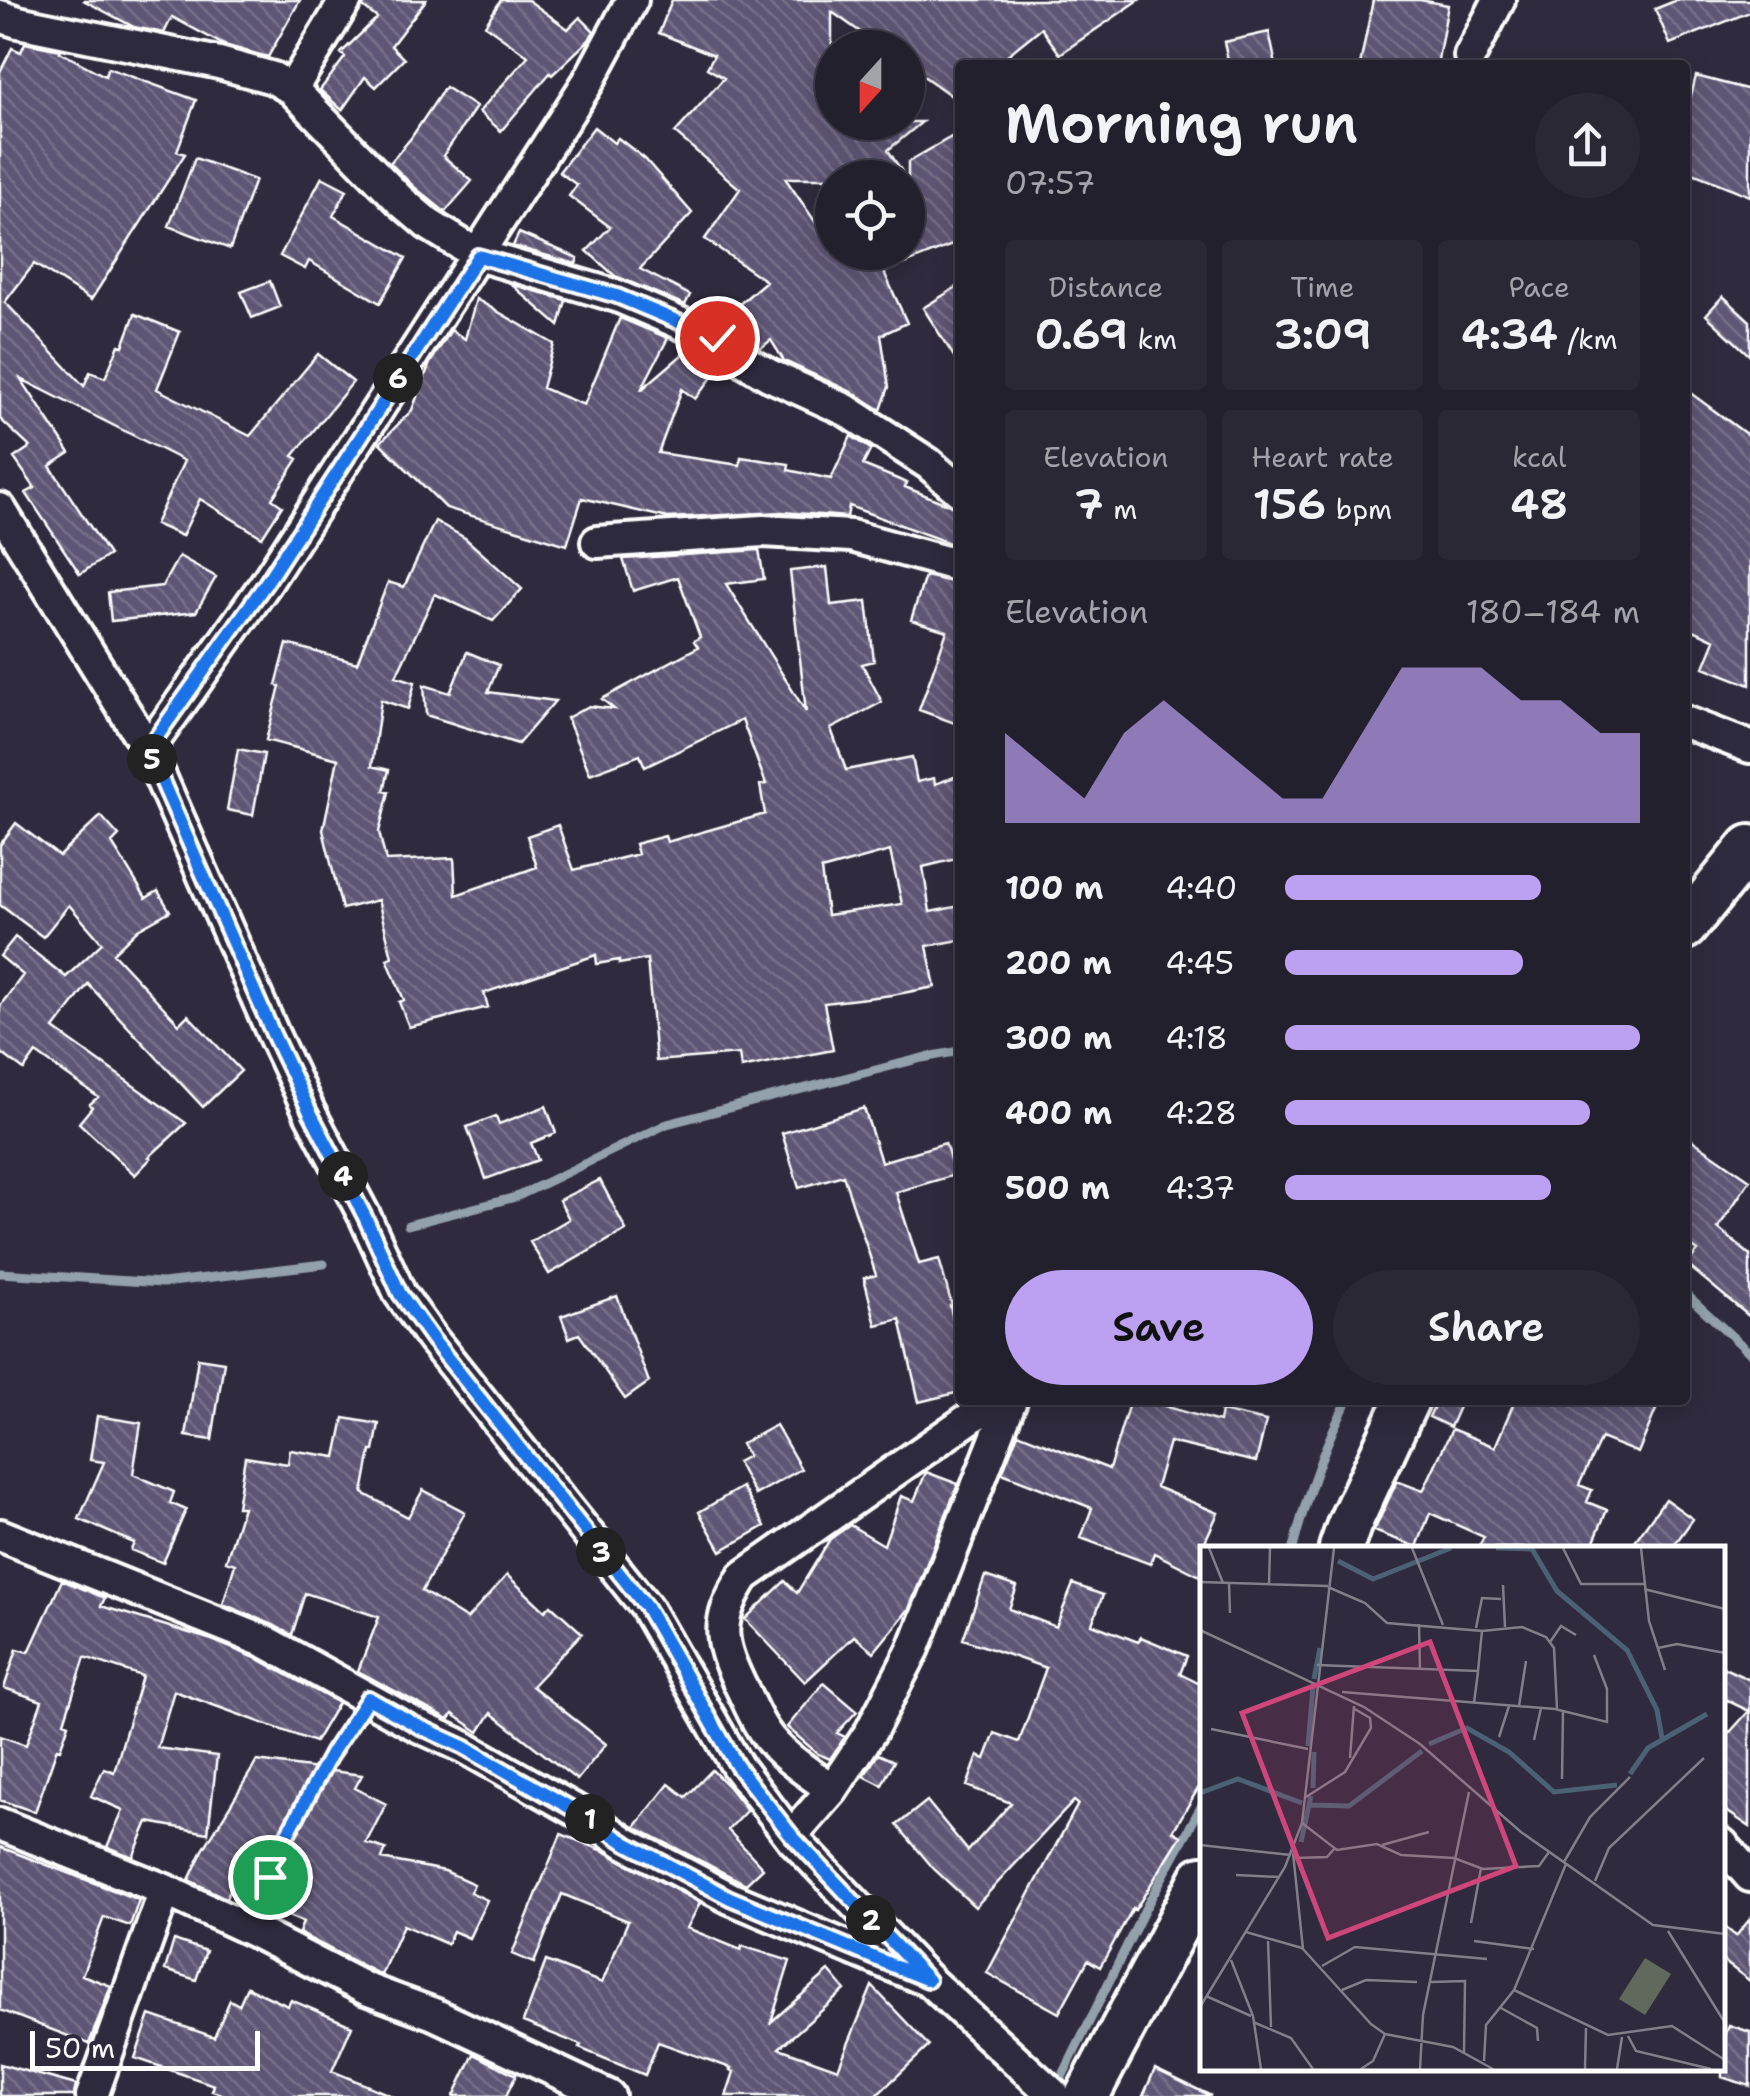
<!DOCTYPE html>
<meta charset="utf-8">
<style>
body{margin:0;font-family:"Shantell Sans",sans-serif;background:#2b2836;color:#f1f3f6;height:100vh;display:flex;flex-direction:column;font-size:38px;white-space:nowrap}
*{box-sizing:border-box;margin:0}
p{font-size:32px;color:#a3a3aa}
.icon{flex:none;width:55px;height:55px;fill:none;stroke:currentColor;stroke-width:2;stroke-linecap:round;stroke-linejoin:round}
.map{position:relative;flex:1;overflow:hidden}
.details{position:absolute;left:955px;top:60px;width:735px;height:1345px;display:flex;flex-direction:column;background:#23202e;border-radius:10px;box-shadow:0 5px 25px #0003,0 0 0 2px #403e4a}
.details>*{flex:none}
.needle{width:65px;rotate:201deg}
.tools{position:absolute;left:815px;top:30px;display:grid;gap:20px}
.tools a{display:grid;place-items:center;width:110px;height:110px;border-radius:50%;background:#23202e;box-shadow:0 5px 25px #0003,0 0 0 2px #403e4a;font-size:50px}
.scale{position:absolute;left:30px;bottom:25px;width:230px;box-sizing:border-box;padding-left:10px;border:5px solid #fff;border-top:0;font-size:28px;line-height:35px;white-space:nowrap;color:#fff;-webkit-text-stroke:8px #2f2a3d;paint-order:stroke}
.pin{position:absolute;display:grid;place-items:center;width:85px;height:85px;color:#fff;margin:-42px;border:5px solid #fff;border-radius:50%;box-shadow:0 2px 10px #0007}
.km{position:absolute;width:50px;height:50px;margin:-25px;border-radius:50%;background:#222;color:#fff;font-size:28px;line-height:50px;text-align:center}
.round{display:grid;place-items:center;flex:none;width:105px;height:105px;border-radius:52px;background:#2b2836}
.overview{display:flex;align-items:center;justify-content:space-between;height:170px;padding:0 50px}
h1{font-size:55px;font-weight:600;line-height:75px}
.figures{display:grid;grid-template-columns:repeat(3,1fr);gap:15px;height:170px;padding:10px 50px}
.figures div{display:grid;align-content:center;border-radius:10px;background:#2b2836;text-align:center}
.figures b{font-size:42px;font-weight:600}
.figures small{font-size:28px;font-weight:400}
.figures p{font-size:28px}
.chart{height:280px;padding:20px 50px}
.chart p{display:flex;justify-content:space-between}
.chart svg{width:100%;height:180px;margin-top:10px;fill:#bca0f2;opacity:.7}
.primary-button{display:flex;gap:20px;margin-top:auto;padding:20px 50px}
.primary-button a{flex:1;height:115px;border-radius:60px;background:#bca0f2;color:#111;font-size:40px;font-weight:600;line-height:115px;text-align:center}
.primary-button a+a{background:#2b2836;color:#f1f3f6}
ul{padding:0 50px;list-style:none;font-size:32px}
li{display:grid;grid-template-columns:160px 120px 1fr;align-items:center;height:75px}
li i{height:25px;border-radius:12px;background:#bca0f2}
.map>svg:first-child{display:block}
.lines{fill:none;stroke-linecap:round;stroke-linejoin:round}
.stream{stroke:#92a1ac;stroke-width:9}
.building{fill:url(#building-back-hatch);stroke:#fff;stroke-width:2.5;fill-rule:evenodd}
.street-casing{stroke:#fff;stroke-width:38}
.secondary-casing{stroke:#fff;stroke-width:50}
.path{stroke:#fff;stroke-width:5;stroke-dasharray:8 8;stroke-linecap:butt}
.street{stroke:#2f2a3d;stroke-width:30}
.secondary{stroke:#2f2a3d;stroke-width:42}
.route-casing{stroke:#fff;stroke-width:20}
.route{stroke:#1a73e8;stroke-width:12}
.inset-river{fill:none;stroke:#4a6274;stroke-width:5}
.inset-road{fill:none;stroke:#827f8b;stroke-width:2.5}
.view{fill:#ce467c;fill-opacity:0.15;stroke:#ce467c;stroke-width:5}
.inset-edge{fill:none;stroke:#fff;stroke-width:5}
</style>
<div class="map">
<svg width="1750" height="2096" viewBox="0 0 1750 2096">
<defs>
<pattern id="building-back-hatch" width="6" height="6" patternUnits="userSpaceOnUse" patternTransform="scale(2.5)"><rect width="6" height="6" fill="#5f5674"/><path d="M-1 5l2 2M0 0l6 6M5-1l2 2" fill="none" stroke="#776f89"/></pattern>
</defs>
<rect width="100%" height="100%" fill="#2f2a3d"/>
<filter id="ink" filterUnits="userSpaceOnUse"><feTurbulence type="fractalNoise" baseFrequency=".01" numOctaves="2"/><feDisplacementMap in="SourceGraphic" scale="20" xChannelSelector="R" yChannelSelector="G"/><feConvolveMatrix kernelMatrix="1 2 1 2 8 2 1 2 1" color-interpolation-filters="sRGB"/></filter>
<g filter="url(#ink)">
<g class="lines">
<!-- stream -->
<path class="stream" d="M408 1225 516 1197 667 1124 922 1058 960 1051
M0 1273 163 1283 324 1264
M1685 1293 1750 1353
M1293 1548C1306 1498 1323 1446 1348 1400
M1056 2089 1145 1909 1202 1805"/>
</g>
<!-- building -->
<path class="building" d="M83 0H300L268 57 224 45 172 17 164 33 134 27Z
M365 0H426L391 46 404 59 376 87 365 77 342 110 320 90 345 57 341 53 377 18 363 7Z
M501 0H528L568 29 580 17 594 31 589 40 552 75 550 73 501 131 479 112 528 56 485 25Z
M672 0H1139L1060 54 1041 28 995 65H960V102L908 65V48H883L832 12V122H922L888 150 906 178H785L832 246V252H908V162L960 132V242L884 272 907 323 881 335 889 387 881 410 854 393 784 361 771 340 761 348 721 320 766 281 705 239 740 189 675 133 724 78 707 68 714 55 659 33Z
M1373 0H1420L1448 5 1437 65H1360Z
M1677 0H1750V12L1670 44 1655 9Z
M1269 32 1276 65H1229L1224 42Z
M25 43 61 50 60 52 105 76 108 68 196 100 177 151 185 154 91 300 34 264 5 302 84 386 90 372 105 378 119 345 123 346 135 314 180 332 157 389 250 436 318 354 353 382 293 456 298 459 272 499 282 506 262 537 200 499 182 536 155 524 184 461 21 379 70 453 50 466 109 555 80 574 26 493 35 488 14 458 30 447 0 419V72L12 48 21 52Z
M1696 76 1750 90V196L1685 170V119Z
M445 87 476 107 443 156 472 181 445 212 413 186 390 163 411 138Z
M594 127 614 143 618 138 645 159 692 213 640 269 690 295 685 305 615 276 587 251 610 227 569 196 577 185 559 172Z
M195 158 255 180 230 249 169 226Z
M322 177 347 190 333 216 406 258 380 303 309 261 305 269 280 256Z
M519 233 578 258 576 264 513 246Z
M270 281 280 307 252 318 241 292Z
M511 284 566 300 559 326Z
M960 285V366L923 308Z
M1723 296 1750 321V356L1706 315Z
M476 299 554 344 542 388 584 405 620 318 668 338 641 390 690 348 707 355 721 366 695 399 682 389 658 453 740 465 741 457 789 464 788 470 831 479 851 436 871 449 863 465 907 483 905 487 960 509V547L849 506 847 517 782 512 668 518 582 498 567 545 446 508 380 443 412 410 430 363 451 330 465 339Z
M1685 389 1750 437V685L1704 667 1715 640 1685 626Z
M435 521 465 538 522 589 493 621 435 594 396 676 415 682 408 709 381 700 372 766 389 770 384 791 389 792 379 832 386 861 454 858 456 895 537 867 527 836 558 825 574 870 638 854 635 844 665 836 667 842 765 814 760 785 766 784 742 720 645 767 640 755 590 774 567 718 589 706 614 709 602 699 698 647 694 641 700 637 678 577 633 591 623 559 759 550 764 579 726 584 806 712 790 571 827 567 831 605 867 601 874 661 862 664 882 702 831 729 846 770 912 757 917 782 934 778 935 784 960 775V858L923 867 930 912 960 906V940L927 946 935 987 892 995 824 1003 833 1050 741 1068 739 1054 656 1061 647 959 619 964V960L597 964 596 955 484 993 488 1007 409 1027 399 1002 404 1000 387 959 392 957 378 900 342 909 323 830 338 759 266 740 280 686 276 685 287 644 357 663 388 582 404 587ZM890 851 902 904 827 915 821 870Z
M179 556 216 577 196 612 111 621 108 592 162 586Z
M925 576 960 584V725L919 710 947 631 911 620Z
M467 652 499 665 488 692 555 701 518 744 426 715 424 685 450 693Z
M238 749 264 754 253 815 227 810Z
M101 816 119 836 112 843 146 898 158 891 170 911 138 929 113 953 179 1024 188 1015 241 1071 203 1107 88 984 54 1029 186 1123 149 1157 151 1158 135 1175 79 1123 92 1107 90 1104 98 1097 36 1053 24 1070 0 1052V1006L23 975 0 956 15 937 66 977 102 943 69 905 43 937 0 905V845L16 823 59 856Z
M546 1106 556 1133 531 1143 538 1160 486 1179 467 1127 496 1116 499 1124Z
M864 1108 881 1162 945 1143 955 1175 896 1192 919 1264 939 1259 952 1306H950L960 1350V1392L919 1402 900 1319 876 1325 864 1278 876 1275 843 1175 799 1188 782 1133Z
M1685 1135 1750 1180 1718 1228 1750 1255V1317L1686 1264 1698 1251 1685 1242Z
M600 1180 626 1230 549 1274 530 1242 569 1219 559 1200Z
M617 1296 649 1382 625 1399 579 1334 569 1338 561 1316Z
M198 1358 224 1362 212 1440 186 1436Z
M1130 1400H1144L1219 1422 1221 1411 1266 1421 1256 1462 1169 1442 1156 1487 1218 1513 1202 1548V1577L1154 1553 1150 1564 1081 1538 1092 1508 1002 1473 1018 1433 1109 1469Z
M1437 1400H1462L1450 1427 1429 1417Z
M1515 1400H1660L1638 1453 1601 1438 1579 1485 1592 1490 1587 1502 1607 1510 1591 1548H1478L1484 1537 1430 1513 1417 1547 1374 1531 1397 1481 1423 1491 1452 1429 1495 1447Z
M97 1416 141 1423 133 1474 174 1492 170 1503 186 1510 163 1563 131 1550 134 1543 79 1519 104 1462 90 1460Z
M344 1418 379 1424 374 1451H371L363 1493 408 1517 423 1490 465 1512 422 1591 467 1619 507 1575 545 1611 551 1605 582 1633 532 1686 606 1744 577 1780 491 1713 479 1732 453 1714 449 1720 358 1671 379 1617 305 1593 292 1635 273 1625 223 1604 235 1564 226 1561 243 1507H237L245 1457 288 1464 290 1450 336 1457Z
M776 1425 801 1469 755 1495 737 1462 748 1456 741 1444Z
M926 1472 958 1484 909 1609 874 1652 854 1636 805 1682 745 1619 785 1581 797 1593 830 1539 850 1525 884 1545 901 1496 914 1501Z
M742 1487 765 1526 721 1551 699 1512Z
M1665 1499 1693 1519 1672 1548H1630Z
M985 1576 1017 1587 1009 1609 1056 1627 1073 1584 1103 1595 1092 1624 1138 1642 1141 1637 1187 1656 1180 1674 1202 1685V1782L1173 1831 1181 1836 1135 1910 1133 1908 1100 1967 1088 1960 1059 2013 987 1973 1078 1804 1074 1801 975 1907 934 1869 897 1825 927 1801 968 1851 1011 1803 967 1786 978 1756 985 1759 995 1733 1019 1742 1046 1668 963 1639Z
M62 1580 105 1598 101 1606 212 1640 258 1659 338 1703 315 1742 174 1691 157 1748 217 1756 208 1833 148 1822 133 1857 107 1847 123 1810 91 1796 104 1768 114 1772 142 1676 85 1657 64 1722 69 1724 60 1749 57 1748 35 1812 0 1800V1736L26 1745 42 1701 4 1688 17 1649 29 1652Z
M1722 1667 1750 1680V1827L1722 1808V1741L1749 1711 1722 1698Z
M824 1683 857 1711 837 1733 845 1737 830 1759 818 1754 787 1727Z
M878 1754 894 1761 882 1785 864 1776Z
M257 1761 362 1775 355 1788 386 1804 366 1843 386 1849 382 1859 445 1871 474 1884 470 1892 487 1900 469 1938 453 1931 447 1944 403 1925 381 1975 299 1933 303 1922 280 1913 289 1891 239 1871 226 1898 189 1880 203 1850Z
M712 1770 728 1786 747 1810 728 1830 763 1868 746 1884 635 1827 669 1784 686 1797Z
M561 1834 604 1851 700 1903 687 1928 741 1950 742 1946 790 1961 771 2022 829 1971 845 1990 779 2048 838 2069 872 1986 929 2046 876 2096H726L734 2072 730 2070 731 2068 658 2042 645 2075 579 2048 581 2045 523 2022 546 1961 602 1983 628 1921 562 1894 534 1963 512 1954Z
M0 1847 139 1900 130 1926 104 1917 82 1975 111 1986 89 2044 0 2010Z
M1750 1919V1981L1722 1960V1925L1736 1936Z
M174 1940 206 1951 196 1980 165 1970Z
M247 1987 288 2006 291 2000 352 2026 332 2071 392 2096H227L212 2091 214 2085 135 2058 150 2015 214 2037 230 2000 239 2005Z
M1729 2025 1750 2032V2086L1722 2077V2044Z
M474 2054 516 2075 506 2096H454Z
M0 2064 76 2085 74 2096H0Z
M1155 2069 1211 2096H1143Z"/>
<g class="lines">
<!-- street casing -->
<g class="street-casing">
<path id="street" d="M0 16 18 22 219 63 273 78 292 89 400 200 428 224 478 255 617 296 717 339 745 361 769 375 846 410 929 464 960 491
M1470 56 1499 0
M292 89 346 0
M0 509 148 749 273 1034 310 1113 365 1217 400 1294 433 1340 646 1607 737 1766 791 1837 928 1980 1055 2096
M597 542 763 531 851 536 960 566
M1685 722 1750 747
M148 749 266 583 337 473 588 82 632 0
M0 1535 266 1642 418 1726 464 1747 589 1818 626 1843 730 1898 919 1977
M832 1790C814 1776 792 1763 776 1746 761 1731 753 1712 744 1693 720 1644 713 1624 744 1576L996 1400
M0 1824 165 1890 255 1932 366 1989 434 2014 609 2096
M791 1837 832 1790 871 1731 914 1648 1011 1400
M1722 1844 1750 1876
M92 2096 165 1890"/>
</g>
<!-- secondary casing -->
<g class="secondary-casing">
<path id="secondary" d="M1685 927 1750 847
M1341 1548 1349 1525 1407 1400
M1087 2096 1202 1878"/>
</g>
<!-- path -->
<path class="path" d="M262 1904C280 1838 316 1780 352 1723"/>
<!-- street -->
<use href="#street" class="street"/>
<!-- secondary -->
<use href="#secondary" class="secondary"/>
</g>
</g>
<g class="lines" filter="url(#ink)">
<!-- route casing -->
<g class="route-casing">
<path id="route" d="M270 1877 287 1835 332 1752 368 1698 418 1726 464 1747 588 1818 626 1843 730 1898 928 1980 792 1836 737 1766 646 1607 433 1340 400 1294 365 1217 310 1112 273 1034 148 749 266 583 478 256 617 296 717 338"/>
</g>
<!-- route -->
<use href="#route" class="route"/>
</g>
<!-- overview -->
<g transform="translate(1200 1546)">
<rect width="525" height="525" fill="#2f2a3d"/>
<path d="M445 412 471 428 445 469 419 453Z" fill="#61695c"/>
<path class="inset-river" d="M296 2 332 3 357 45 427 104 457 164 462 192M138 15 173 33 251 2M114 133 120 102M229 198 267 182 309 206 354 246 417 239M108 200 113 141M430 228 448 202 507 168M113 242 114 206M0 247 38 233 102 257M111 259 149 260 222 205M101 296 111 250"/>
<path class="inset-road" d="M9 2 23 37M212 2 243 79M363 2 381 38H444M441 2 449 75 465 124M0 36 128 40M29 37 30 67M69 38 70 2M303 39 305 81M444 43 525 63M219 78 220 124M276 82 282 52 301 53M0 84 164 161 220 198 321 286 453 379 525 388M282 85 322 81 346 91 354 102 357 163M350 96 361 80 376 89M458 102 477 98 525 107M117 119 278 125 282 85 187 77 165 57 128 41M142 146 355 163 407 176V143L394 109M274 157 278 126M319 160 326 115M11 183 108 203M299 191 309 160M334 194 341 162M150 212 154 160M362 233 363 165M106 251 145 226 171 182 170 172 153 162M102 277 137 304 177 298 201 309 254 312 283 323 339 320 349 306M0 299 91 309M182 299 229 286M93 307 103 403 171 478 185 488 253 501 293 523M95 312 127 311 134 303M364 316 390 271 430 231M36 329 79 331M395 335 409 302 504 212M271 377 281 322M468 385 525 477M46 386 102 402M68 395 71 481M274 395 334 403M31 414 53 470 61 523M122 420 155 401 287 413M231 436 265 435 264 506M142 444 166 434 217 436M314 444 408 489 472 480 525 514M6 450 51 470M0 461 85 321 102 277 134 2M301 462 337 482 338 495M53 476 91 492 113 523M428 490 436 505 511 523M284 515 286 479 314 444 366 318M161 523 173 515 185 488M220 523 223 469 269 246M385 523 386 482M417 523 422 491"/>
<path class="view" d="M230 96 316 320 128 392 42 167Z"/>
<rect width="525" height="525" class="inset-edge"/>
</g>
</svg>
<div class="tools">
<a><svg class="needle" viewBox="-14 -14 28 28"><path d="M0-13l5 13h-10z" fill="#e53935"/><path d="M0 13l5-13h-10z" fill="#a3a3aa"/></svg></a>
<a><svg class="icon" aria-label="locate" viewBox="0 0 24 24"><circle cx="12" cy="12" r="6"/><path d="M12 2v4M12 18v4M2 12h4M18 12h4"/></svg></a>
</div>
<div class="scale">50 m</div>
<div class="pin" style="left:270px;top:1877px;background:#1e9e55"><svg class="icon" aria-label="arrive" viewBox="0 0 24 24"><path d="M6 21V4h12l-3 4 3 4H6"/></svg></div>
<div class="pin" style="left:717px;top:338px;background:#d93025"><svg class="icon" aria-label="check" viewBox="0 0 24 24"><path d="M5 12l5 5 9-10"/></svg></div>
<b class="km" style="left:590px;top:1819px">1</b>
<b class="km" style="left:871px;top:1920px">2</b>
<b class="km" style="left:601px;top:1552px">3</b>
<b class="km" style="left:343px;top:1176px">4</b>
<b class="km" style="left:152px;top:759px">5</b>
<b class="km" style="left:398px;top:378px">6</b>
<section class="details">
<div class="overview"><div><h1>Morning run</h1><p>07:57</p></div><a class="round"><svg class="icon" aria-label="share" viewBox="0 0 24 24"><path d="M12 15V3M7 8l5-5 5 5M5 13v7h14v-7"/></svg></a></div>
<div class="figures">
<div><p>Distance</p><b>0.69<small> km</small></b></div>
<div><p>Time</p><b>3:09</b></div>
<div><p>Pace</p><b>4:34<small> /km</small></b></div>
</div>
<div class="figures">
<div><p>Elevation</p><b>7<small> m</small></b></div>
<div><p>Heart rate</p><b>156<small> bpm</small></b></div>
<div><p>kcal</p><b>48</b></div>
</div>
<div class="chart"><p><span>Elevation</span>180–184 m</p>
<svg viewBox="0 0 160 44" preserveAspectRatio="none"><path d="M0 44V22L10 30L20 38L30 22L40 14L50 22L60 30L70 38L80 38L90 22L100 6L110 6L120 6L130 14L140 14L150 22L160 22V44z"/></svg>
</div>
<ul>
<li><b>100 m</b>4:40<i style="width:72%"></i></li>
<li><b>200 m</b>4:45<i style="width:67%"></i></li>
<li><b>300 m</b>4:18<i style="width:100%"></i></li>
<li><b>400 m</b>4:28<i style="width:86%"></i></li>
<li><b>500 m</b>4:37<i style="width:75%"></i></li>
</ul>
<div class="primary-button"><a>Save</a><a>Share</a></div>
</section>
</div>
